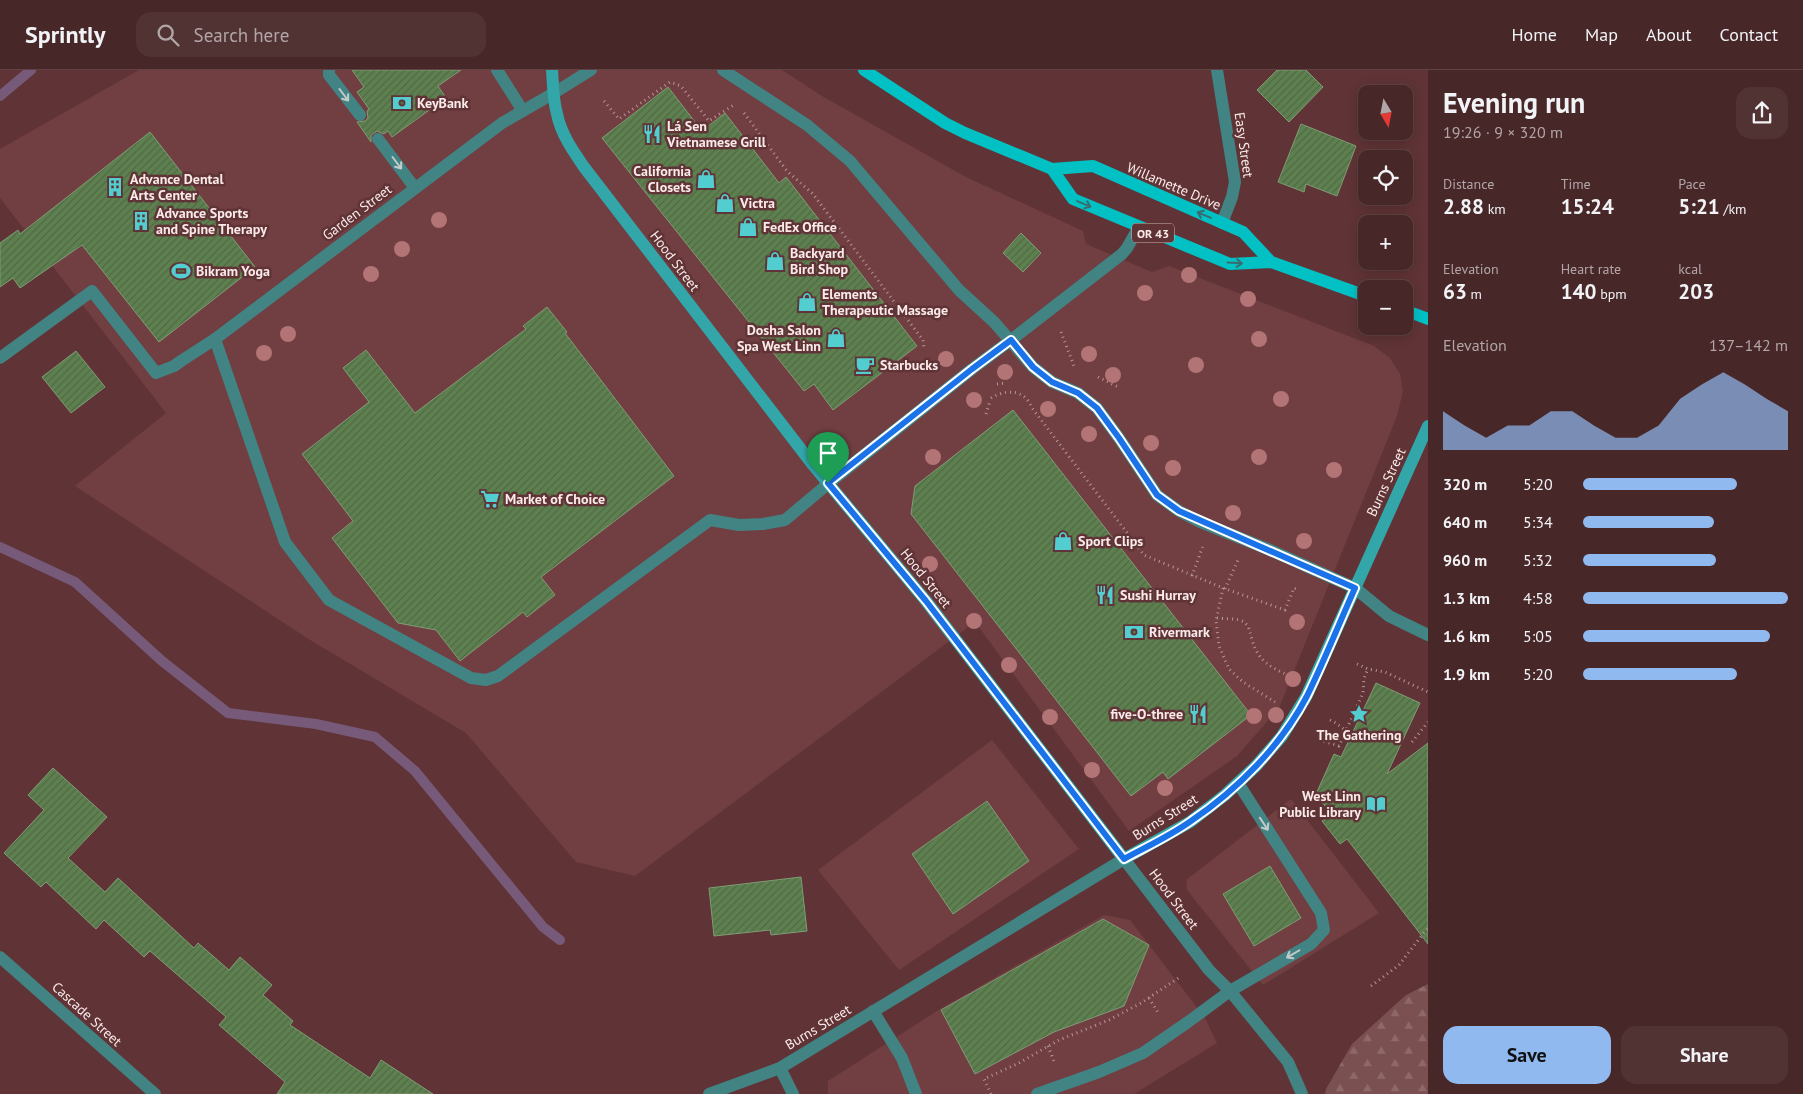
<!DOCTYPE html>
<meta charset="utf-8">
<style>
body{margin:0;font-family:"PT Sans",sans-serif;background:#523334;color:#f1f3f6;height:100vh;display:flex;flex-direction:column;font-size:19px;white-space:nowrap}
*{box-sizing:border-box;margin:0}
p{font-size:16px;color:#b1a5a8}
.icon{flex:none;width:28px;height:28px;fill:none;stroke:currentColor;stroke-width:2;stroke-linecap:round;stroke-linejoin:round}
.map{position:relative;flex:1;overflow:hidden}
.drawer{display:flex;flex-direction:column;background:#482728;width:375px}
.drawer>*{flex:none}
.needle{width:32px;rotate:170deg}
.controls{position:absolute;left:1358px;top:15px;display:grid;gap:10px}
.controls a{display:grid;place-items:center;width:55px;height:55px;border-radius:10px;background:#482728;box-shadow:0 2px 12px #0003,0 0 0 1px #604445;font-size:25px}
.pin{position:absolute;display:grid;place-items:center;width:42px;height:42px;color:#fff;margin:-51px -21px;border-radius:50% 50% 50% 0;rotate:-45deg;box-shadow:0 0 5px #0007}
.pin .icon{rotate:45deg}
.round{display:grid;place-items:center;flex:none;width:52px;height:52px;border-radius:15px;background:#523334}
.summary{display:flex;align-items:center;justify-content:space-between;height:85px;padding:0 15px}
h1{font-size:28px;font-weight:700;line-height:38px}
.stats{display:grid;grid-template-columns:repeat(3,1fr);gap:8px;height:85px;padding:5px 15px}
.stats div{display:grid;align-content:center}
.stats b{font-size:21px;font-weight:700}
.stats small{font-size:14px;font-weight:400}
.stats p{font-size:14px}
.chart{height:140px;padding:10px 15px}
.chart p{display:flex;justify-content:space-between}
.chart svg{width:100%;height:90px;margin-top:5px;fill:#90b9f0;opacity:.7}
.action{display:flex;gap:10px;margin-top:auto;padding:10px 15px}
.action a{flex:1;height:58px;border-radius:15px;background:#90b9f0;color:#111;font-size:20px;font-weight:700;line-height:58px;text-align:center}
.action a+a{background:#523334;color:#f1f3f6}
ul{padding:0 15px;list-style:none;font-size:16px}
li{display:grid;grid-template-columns:80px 60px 1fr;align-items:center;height:38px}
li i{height:12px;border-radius:6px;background:#90b9f0}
header{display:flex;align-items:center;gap:30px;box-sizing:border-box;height:70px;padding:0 25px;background:#482728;border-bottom:1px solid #604445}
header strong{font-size:24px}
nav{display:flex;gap:28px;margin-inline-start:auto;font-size:18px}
.search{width:350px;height:45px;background:#523334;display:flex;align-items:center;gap:12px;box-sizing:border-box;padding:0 18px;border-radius:15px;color:#b1a5a8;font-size:19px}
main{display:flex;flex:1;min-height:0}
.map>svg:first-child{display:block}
.built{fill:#713e41}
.forest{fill:url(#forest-firs)}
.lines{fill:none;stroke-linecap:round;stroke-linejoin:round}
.stream{stroke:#775a79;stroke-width:10}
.building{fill:url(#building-hatch);stroke:#7f9c75}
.path{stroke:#b49798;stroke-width:3;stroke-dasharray:1 4;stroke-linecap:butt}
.lane{stroke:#428384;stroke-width:12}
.street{stroke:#428384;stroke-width:12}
.secondary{stroke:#32a6a9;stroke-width:12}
.primary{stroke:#01c1c5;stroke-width:12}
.tree{fill:#b37476}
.oneway{stroke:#c4cbcb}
.oneway2{stroke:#3a6c6f}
.route-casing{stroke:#fff;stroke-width:10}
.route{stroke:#1a73e8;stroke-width:6}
.labels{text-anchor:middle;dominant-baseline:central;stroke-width:5;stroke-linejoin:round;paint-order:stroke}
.shield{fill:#603436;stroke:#ccb3b4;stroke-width:1}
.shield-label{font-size:12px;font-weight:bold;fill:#fbeaea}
.poi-label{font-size:14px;font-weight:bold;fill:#fbeaea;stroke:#603436;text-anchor:start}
.street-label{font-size:14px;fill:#fbeaea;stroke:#603436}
</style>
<header>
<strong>Sprintly</strong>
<div class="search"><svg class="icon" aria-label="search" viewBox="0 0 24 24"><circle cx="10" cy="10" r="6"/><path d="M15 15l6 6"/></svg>Search here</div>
<nav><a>Home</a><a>Map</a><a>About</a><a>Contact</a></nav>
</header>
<main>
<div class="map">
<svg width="1428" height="1024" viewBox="0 0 1428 1024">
<defs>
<pattern id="forest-firs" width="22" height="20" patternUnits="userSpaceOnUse" patternTransform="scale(1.25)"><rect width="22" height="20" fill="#7b5051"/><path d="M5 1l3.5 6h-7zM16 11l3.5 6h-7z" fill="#8f696a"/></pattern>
<pattern id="building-hatch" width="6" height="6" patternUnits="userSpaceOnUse" patternTransform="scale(1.25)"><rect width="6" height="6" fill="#5c814e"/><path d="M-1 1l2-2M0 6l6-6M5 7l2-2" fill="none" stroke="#54664a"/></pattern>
</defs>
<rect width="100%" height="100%" fill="#603436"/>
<!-- built -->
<path class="built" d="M139 0H782L822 26 966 107 1083 161 1086 174 1152 202 1169 196 1374 276 1390 288 1400 304 1403 321 1397 346 1279 638 1237 686 1129 761 975 552 635 806 576 792 466 663 310 570 75 416 166 343 0 128V79Z
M992 670 1079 779 899 900 818 800Z
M1291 729 1379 843 1263 915 1187 820 1186 810Z
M1104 845 1130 850 1205 948 1217 973 1134 1024H828V1011L940 939Z"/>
<!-- forest -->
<path class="forest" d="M1428 914V1024H1325L1326 1019 1352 974 1406 925Z"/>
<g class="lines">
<!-- stream -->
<path class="stream" d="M0 26 31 0
M0 477 75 512 162 591 228 643 316 654 375 667 415 701 543 857 560 870"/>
</g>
<!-- building -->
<path class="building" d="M352 0H461L438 16 446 28 392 67 388 61 384 64 377 61 371 65V72L357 52 365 51 368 48 367 41 369 39 357 22 364 17Z
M1277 0H1306L1323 17 1289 52 1257 20Z
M668 17 702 61 725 43 779 113 786 107 917 276 833 340 814 314 804 321 602 68Z
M1301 54 1356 76 1337 126 1306 114 1304 122 1278 112Z
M150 62 255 197 159 272 82 175 20 218 13 208 0 217V173L18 160 20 164Z
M1021 163 1041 183 1023 202 1003 183Z
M547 237 567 262 565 263 674 406 541 507 555 525 527 547 523 542 460 591 436 560 398 553 332 468 353 451 302 384 369 332 343 298 366 280 415 343 526 259 523 256Z
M76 281 105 317 71 343 42 307Z
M1013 340 1251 645 1168 709 1163 702 1131 726 911 444 915 416Z
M1376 613 1420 633 1387 704 1428 673V874L1347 769 1340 774 1322 751 1331 744 1316 724 1334 684 1341 687Z
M53 698 107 747 68 788 105 822 118 808 194 878 198 873 229 900 240 887 272 915 263 925 293 951 290 955 370 1008 381 990 433 1024H277L285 1012 219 955 226 947 150 881 144 887 104 850 96 859 46 812 41 817 4 783 44 740 28 725Z
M987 731 1029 791 953 844 912 784Z
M1270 796 1301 848 1254 876 1223 824Z
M801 807 807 861 771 865 770 860 714 866 709 818Z
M1103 849 1149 875 1124 936 1054 962 975 1004 941 940Z"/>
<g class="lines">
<!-- path -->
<path class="path" d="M604 31 619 49 670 12 681 16 709 51 735 34
M744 43 787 101 813 124 923 270 924 278
M1061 262 1074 296
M1098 307 1118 317
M997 314 1005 313
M991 328C1006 319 1025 319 1032 338L1144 485 1223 518 1285 540 1294 518 1296 519
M986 344 990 331
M1192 506 1203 476
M1223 518 1216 551 1219 576 1229 599 1243 612 1275 632
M1225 519 1238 490
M1217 548C1224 549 1238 548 1244 552 1250 557 1250 563 1252 570 1259 592 1270 597 1290 606
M1357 594 1368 599 1385 602 1428 622
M1330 650 1336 653 1351 665
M1319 670 1339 676 1363 623 1364 608 1368 599
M1412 672 1428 652
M1371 916 1399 895 1426 860 1428 859
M1149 928 1159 944
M1048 976 1055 994
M991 1024 984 1009 1019 993 1059 970 1109 950 1141 933 1180 907"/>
<!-- lane -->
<path class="lane" d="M329 0V5L360 45
M497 0 523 41
M723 0 807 55 850 91 959 220 994 252 1033 297 1052 312 1078 323 1097 338 1119 368 1157 425 1179 441 1200 452 1270 480 1355 518 1389 546 1428 565
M554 23 591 0
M378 69 415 118
M215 269 285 472 329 530 471 608 486 610 498 606 710 450 739 455 763 454 785 450 829 413 972 299 1011 270 1122 184 1127 178 1139 157
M0 288 92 221 156 303 174 296 181 291
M873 941 902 988 916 1024
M1037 1024 1099 1002 1143 983 1188 952 1230 921 1311 874 1324 860 1321 843 1238 713"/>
<!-- street -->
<path class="street" d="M1217 0 1235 112 1232 127 1222 153
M181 291 215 269 502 53 554 23
M0 887 155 1024
M780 998 793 1024
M709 1024 780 998 1124 789 1209 900 1230 921 1288 992 1302 1024"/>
<!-- secondary -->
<path class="secondary" d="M552 0C553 14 553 30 557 44 561 64 573 81 584 97L813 395 926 531 1124 789 1190 752 1225 725 1256 696 1282 666 1306 627 1428 356"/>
<!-- primary -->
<path class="primary" d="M864 0 945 53 965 63 1052 99 1093 96 1243 162 1271 192
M1052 99 1073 129 1230 194 1271 192 1366 226
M1404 240 1428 249"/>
</g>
<!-- trees -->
<g class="tree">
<circle cx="439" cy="150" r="8"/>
<circle cx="402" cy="179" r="8"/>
<circle cx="371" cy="204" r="8"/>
<circle cx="1189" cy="205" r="8"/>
<circle cx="1145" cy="223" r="8"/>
<circle cx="1248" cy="229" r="8"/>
<circle cx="288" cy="264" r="8"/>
<circle cx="1259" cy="269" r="8"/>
<circle cx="264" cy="283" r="8"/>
<circle cx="1089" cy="284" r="8"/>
<circle cx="946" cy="289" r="8"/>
<circle cx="1196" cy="295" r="8"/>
<circle cx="1005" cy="302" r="8"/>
<circle cx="1113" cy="305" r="8"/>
<circle cx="1281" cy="329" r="8"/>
<circle cx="974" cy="330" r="8"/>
<circle cx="1048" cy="339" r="8"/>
<circle cx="1089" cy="364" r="8"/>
<circle cx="1151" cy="373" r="8"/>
<circle cx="933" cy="387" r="8"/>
<circle cx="1259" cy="387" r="8"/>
<circle cx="1173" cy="398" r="8"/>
<circle cx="1334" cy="400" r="8"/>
<circle cx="1233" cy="443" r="8"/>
<circle cx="1304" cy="471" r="8"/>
<circle cx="930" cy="494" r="8"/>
<circle cx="974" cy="551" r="8"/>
<circle cx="1297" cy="552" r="8"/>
<circle cx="1009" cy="595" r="8"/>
<circle cx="1293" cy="609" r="8"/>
<circle cx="1276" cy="645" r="8"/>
<circle cx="1254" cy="646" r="8"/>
<circle cx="1050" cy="647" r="8"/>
<circle cx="1092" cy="700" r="8"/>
<circle cx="1165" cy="718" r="8"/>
</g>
<!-- one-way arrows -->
<defs><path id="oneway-shaft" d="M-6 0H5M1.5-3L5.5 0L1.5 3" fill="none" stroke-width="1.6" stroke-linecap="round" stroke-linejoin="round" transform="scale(1.25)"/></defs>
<g class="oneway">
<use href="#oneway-shaft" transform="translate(344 25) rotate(53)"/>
<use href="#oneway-shaft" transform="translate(397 93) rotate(53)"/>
<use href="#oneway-shaft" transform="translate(1264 754) rotate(57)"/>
<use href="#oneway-shaft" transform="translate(1293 884) rotate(150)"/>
</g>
<g class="oneway2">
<use href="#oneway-shaft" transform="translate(1084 134) rotate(23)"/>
<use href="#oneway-shaft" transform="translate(1204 145) rotate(-157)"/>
<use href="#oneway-shaft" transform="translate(1235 193) rotate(3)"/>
</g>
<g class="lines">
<!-- route casing -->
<g class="route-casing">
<path id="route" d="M1011 270 1033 297 1052 312 1078 323 1097 338 1119 368 1157 425 1179 441 1355 518C1339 554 1324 591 1307 626 1281 676 1237 720 1191 751 1170 766 1146 777 1124 789L926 531 828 413 972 299Z"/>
</g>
<!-- route -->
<use href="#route" class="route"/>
</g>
<!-- icons -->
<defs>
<g id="bank-bare" transform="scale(1.5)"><path d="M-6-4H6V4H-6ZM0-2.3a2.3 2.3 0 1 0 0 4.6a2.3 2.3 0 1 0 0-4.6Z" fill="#52cdd0" stroke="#603436" stroke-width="2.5" paint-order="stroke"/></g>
<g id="restaurant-bare" transform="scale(1.5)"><path d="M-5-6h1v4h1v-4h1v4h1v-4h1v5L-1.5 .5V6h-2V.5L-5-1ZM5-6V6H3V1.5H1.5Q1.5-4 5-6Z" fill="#52cdd0" stroke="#603436" stroke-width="2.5" paint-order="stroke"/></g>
<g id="shop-bare" transform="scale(1.5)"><path d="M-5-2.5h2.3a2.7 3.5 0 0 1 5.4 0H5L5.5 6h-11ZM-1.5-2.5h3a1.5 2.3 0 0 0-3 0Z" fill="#52cdd0" stroke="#603436" stroke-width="2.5" paint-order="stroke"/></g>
<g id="building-bare" transform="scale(1.5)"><path d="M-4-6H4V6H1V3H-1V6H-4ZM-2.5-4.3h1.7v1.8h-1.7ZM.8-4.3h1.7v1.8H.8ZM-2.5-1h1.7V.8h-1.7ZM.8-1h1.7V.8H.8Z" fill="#52cdd0" stroke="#603436" stroke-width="2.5" paint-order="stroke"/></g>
<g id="stadium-bare" transform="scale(1.5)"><path d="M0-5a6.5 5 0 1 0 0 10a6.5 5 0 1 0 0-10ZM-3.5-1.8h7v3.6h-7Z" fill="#52cdd0" stroke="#603436" stroke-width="2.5" paint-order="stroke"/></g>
<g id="cafe-bare" transform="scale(1.5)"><path d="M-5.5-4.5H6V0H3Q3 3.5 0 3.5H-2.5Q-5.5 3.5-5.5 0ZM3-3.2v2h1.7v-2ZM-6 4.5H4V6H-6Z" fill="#52cdd0" stroke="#603436" stroke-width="2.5" paint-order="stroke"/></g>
<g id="supermarket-bare" transform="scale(1.5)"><path d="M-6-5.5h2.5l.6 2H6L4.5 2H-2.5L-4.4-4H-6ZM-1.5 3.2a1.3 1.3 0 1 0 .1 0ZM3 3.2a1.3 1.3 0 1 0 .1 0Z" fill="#52cdd0" stroke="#603436" stroke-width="2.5" paint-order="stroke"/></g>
<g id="sight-bare" transform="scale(1.5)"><path d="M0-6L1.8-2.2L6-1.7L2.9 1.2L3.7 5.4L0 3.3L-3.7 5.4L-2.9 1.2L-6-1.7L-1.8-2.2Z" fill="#52cdd0" stroke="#603436" stroke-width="2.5" paint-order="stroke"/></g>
<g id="library-bare" transform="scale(1.5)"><path d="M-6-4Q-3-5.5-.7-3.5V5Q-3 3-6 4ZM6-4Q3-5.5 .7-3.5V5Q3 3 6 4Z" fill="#52cdd0" stroke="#603436" stroke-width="2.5" paint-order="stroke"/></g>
</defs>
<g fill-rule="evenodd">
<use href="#bank-bare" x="402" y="33"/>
<use href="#restaurant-bare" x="652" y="64"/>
<use href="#shop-bare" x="706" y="109"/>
<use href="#building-bare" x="115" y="117"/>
<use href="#shop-bare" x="725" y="133"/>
<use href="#building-bare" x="141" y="151"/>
<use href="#shop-bare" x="748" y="157"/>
<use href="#shop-bare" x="775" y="191"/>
<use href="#stadium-bare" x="181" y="201"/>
<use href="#shop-bare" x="807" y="232"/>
<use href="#shop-bare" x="836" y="268"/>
<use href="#cafe-bare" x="865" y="295"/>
<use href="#supermarket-bare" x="490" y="429"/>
<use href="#shop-bare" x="1063" y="471"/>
<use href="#restaurant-bare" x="1105" y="525"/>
<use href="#bank-bare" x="1134" y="562"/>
<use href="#restaurant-bare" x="1198" y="644"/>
<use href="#sight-bare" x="1359" y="644"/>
<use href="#library-bare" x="1376" y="734"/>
</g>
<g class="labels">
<!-- shield labels -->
<rect class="shield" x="1132" y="153.5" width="42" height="19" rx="4"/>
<g class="shield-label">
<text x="1153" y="163">OR 43</text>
</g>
<!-- poi labels -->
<g class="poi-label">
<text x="417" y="33">KeyBank</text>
<text x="667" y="56">Lá Sen<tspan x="667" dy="16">Vietnamese Grill</tspan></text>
<text x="691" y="101" text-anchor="end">California<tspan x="691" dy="16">Closets</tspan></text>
<text x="130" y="109">Advance Dental<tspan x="130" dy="16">Arts Center</tspan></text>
<text x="740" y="133">Victra</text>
<text x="156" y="143">Advance Sports<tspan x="156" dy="16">and Spine Therapy</tspan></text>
<text x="763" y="157">FedEx Office</text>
<text x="790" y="183">Backyard<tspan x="790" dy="16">Bird Shop</tspan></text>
<text x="196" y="201">Bikram Yoga</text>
<text x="822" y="224">Elements<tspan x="822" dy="16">Therapeutic Massage</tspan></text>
<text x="821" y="260" text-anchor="end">Dosha Salon<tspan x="821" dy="16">Spa West Linn</tspan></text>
<text x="880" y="295">Starbucks</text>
<text x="505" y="429">Market of Choice</text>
<text x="1078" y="471">Sport Clips</text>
<text x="1120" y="525">Sushi Hurray</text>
<text x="1149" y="562">Rivermark</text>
<text x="1183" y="644" text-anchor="end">five-O-three</text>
<text x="1359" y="665" text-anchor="middle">The Gathering</text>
<text x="1361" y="726" text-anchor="end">West Linn<tspan x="1361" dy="16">Public Library</tspan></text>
</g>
<!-- street labels -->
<g class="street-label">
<text transform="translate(1244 75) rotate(82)">Easy Street</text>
<text transform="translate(1174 116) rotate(23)">Willamette Drive</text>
<text transform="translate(357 142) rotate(-37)">Garden Street</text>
<text transform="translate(675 191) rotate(53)">Hood Street</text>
<text transform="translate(1386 412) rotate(-65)">Burns Street</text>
<text transform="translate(926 508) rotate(51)">Hood Street</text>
<text transform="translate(1165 747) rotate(-32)">Burns Street</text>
<text transform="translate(1174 829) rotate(53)">Hood Street</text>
<text transform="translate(87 944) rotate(42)">Cascade Street</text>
<text transform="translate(818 957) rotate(-31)">Burns Street</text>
</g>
</g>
</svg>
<div class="controls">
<a><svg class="needle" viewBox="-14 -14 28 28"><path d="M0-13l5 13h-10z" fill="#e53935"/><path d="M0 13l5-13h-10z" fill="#b1a5a8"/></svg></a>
<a><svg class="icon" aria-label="locate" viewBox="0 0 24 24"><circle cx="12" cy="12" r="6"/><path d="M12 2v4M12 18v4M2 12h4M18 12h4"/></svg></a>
<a>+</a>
<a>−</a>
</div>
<div class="pin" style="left:828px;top:413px;background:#1e9e55"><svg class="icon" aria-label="arrive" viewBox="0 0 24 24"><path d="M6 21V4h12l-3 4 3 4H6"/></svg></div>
</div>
<section class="drawer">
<div class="summary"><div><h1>Evening run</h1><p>19:26 · 9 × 320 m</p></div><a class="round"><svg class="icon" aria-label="share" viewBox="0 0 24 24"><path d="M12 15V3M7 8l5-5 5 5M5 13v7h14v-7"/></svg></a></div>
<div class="stats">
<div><p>Distance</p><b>2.88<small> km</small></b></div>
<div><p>Time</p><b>15:24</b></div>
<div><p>Pace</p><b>5:21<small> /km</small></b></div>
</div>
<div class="stats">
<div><p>Elevation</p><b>63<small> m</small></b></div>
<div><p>Heart rate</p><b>140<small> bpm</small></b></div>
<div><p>kcal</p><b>203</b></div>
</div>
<div class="chart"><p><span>Elevation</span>137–142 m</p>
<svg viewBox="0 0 160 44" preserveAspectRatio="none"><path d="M0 44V25L10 32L20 38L30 32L40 32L50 25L60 25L70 32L80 38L90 38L100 32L110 19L120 12L130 6L140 12L150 19L160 25V44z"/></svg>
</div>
<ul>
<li><b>320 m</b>5:20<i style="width:75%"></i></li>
<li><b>640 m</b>5:34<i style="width:64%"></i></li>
<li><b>960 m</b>5:32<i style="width:65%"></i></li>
<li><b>1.3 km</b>4:58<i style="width:100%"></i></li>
<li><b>1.6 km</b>5:05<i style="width:91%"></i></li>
<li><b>1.9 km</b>5:20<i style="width:75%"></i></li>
</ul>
<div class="action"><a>Save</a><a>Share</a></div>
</section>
</main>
